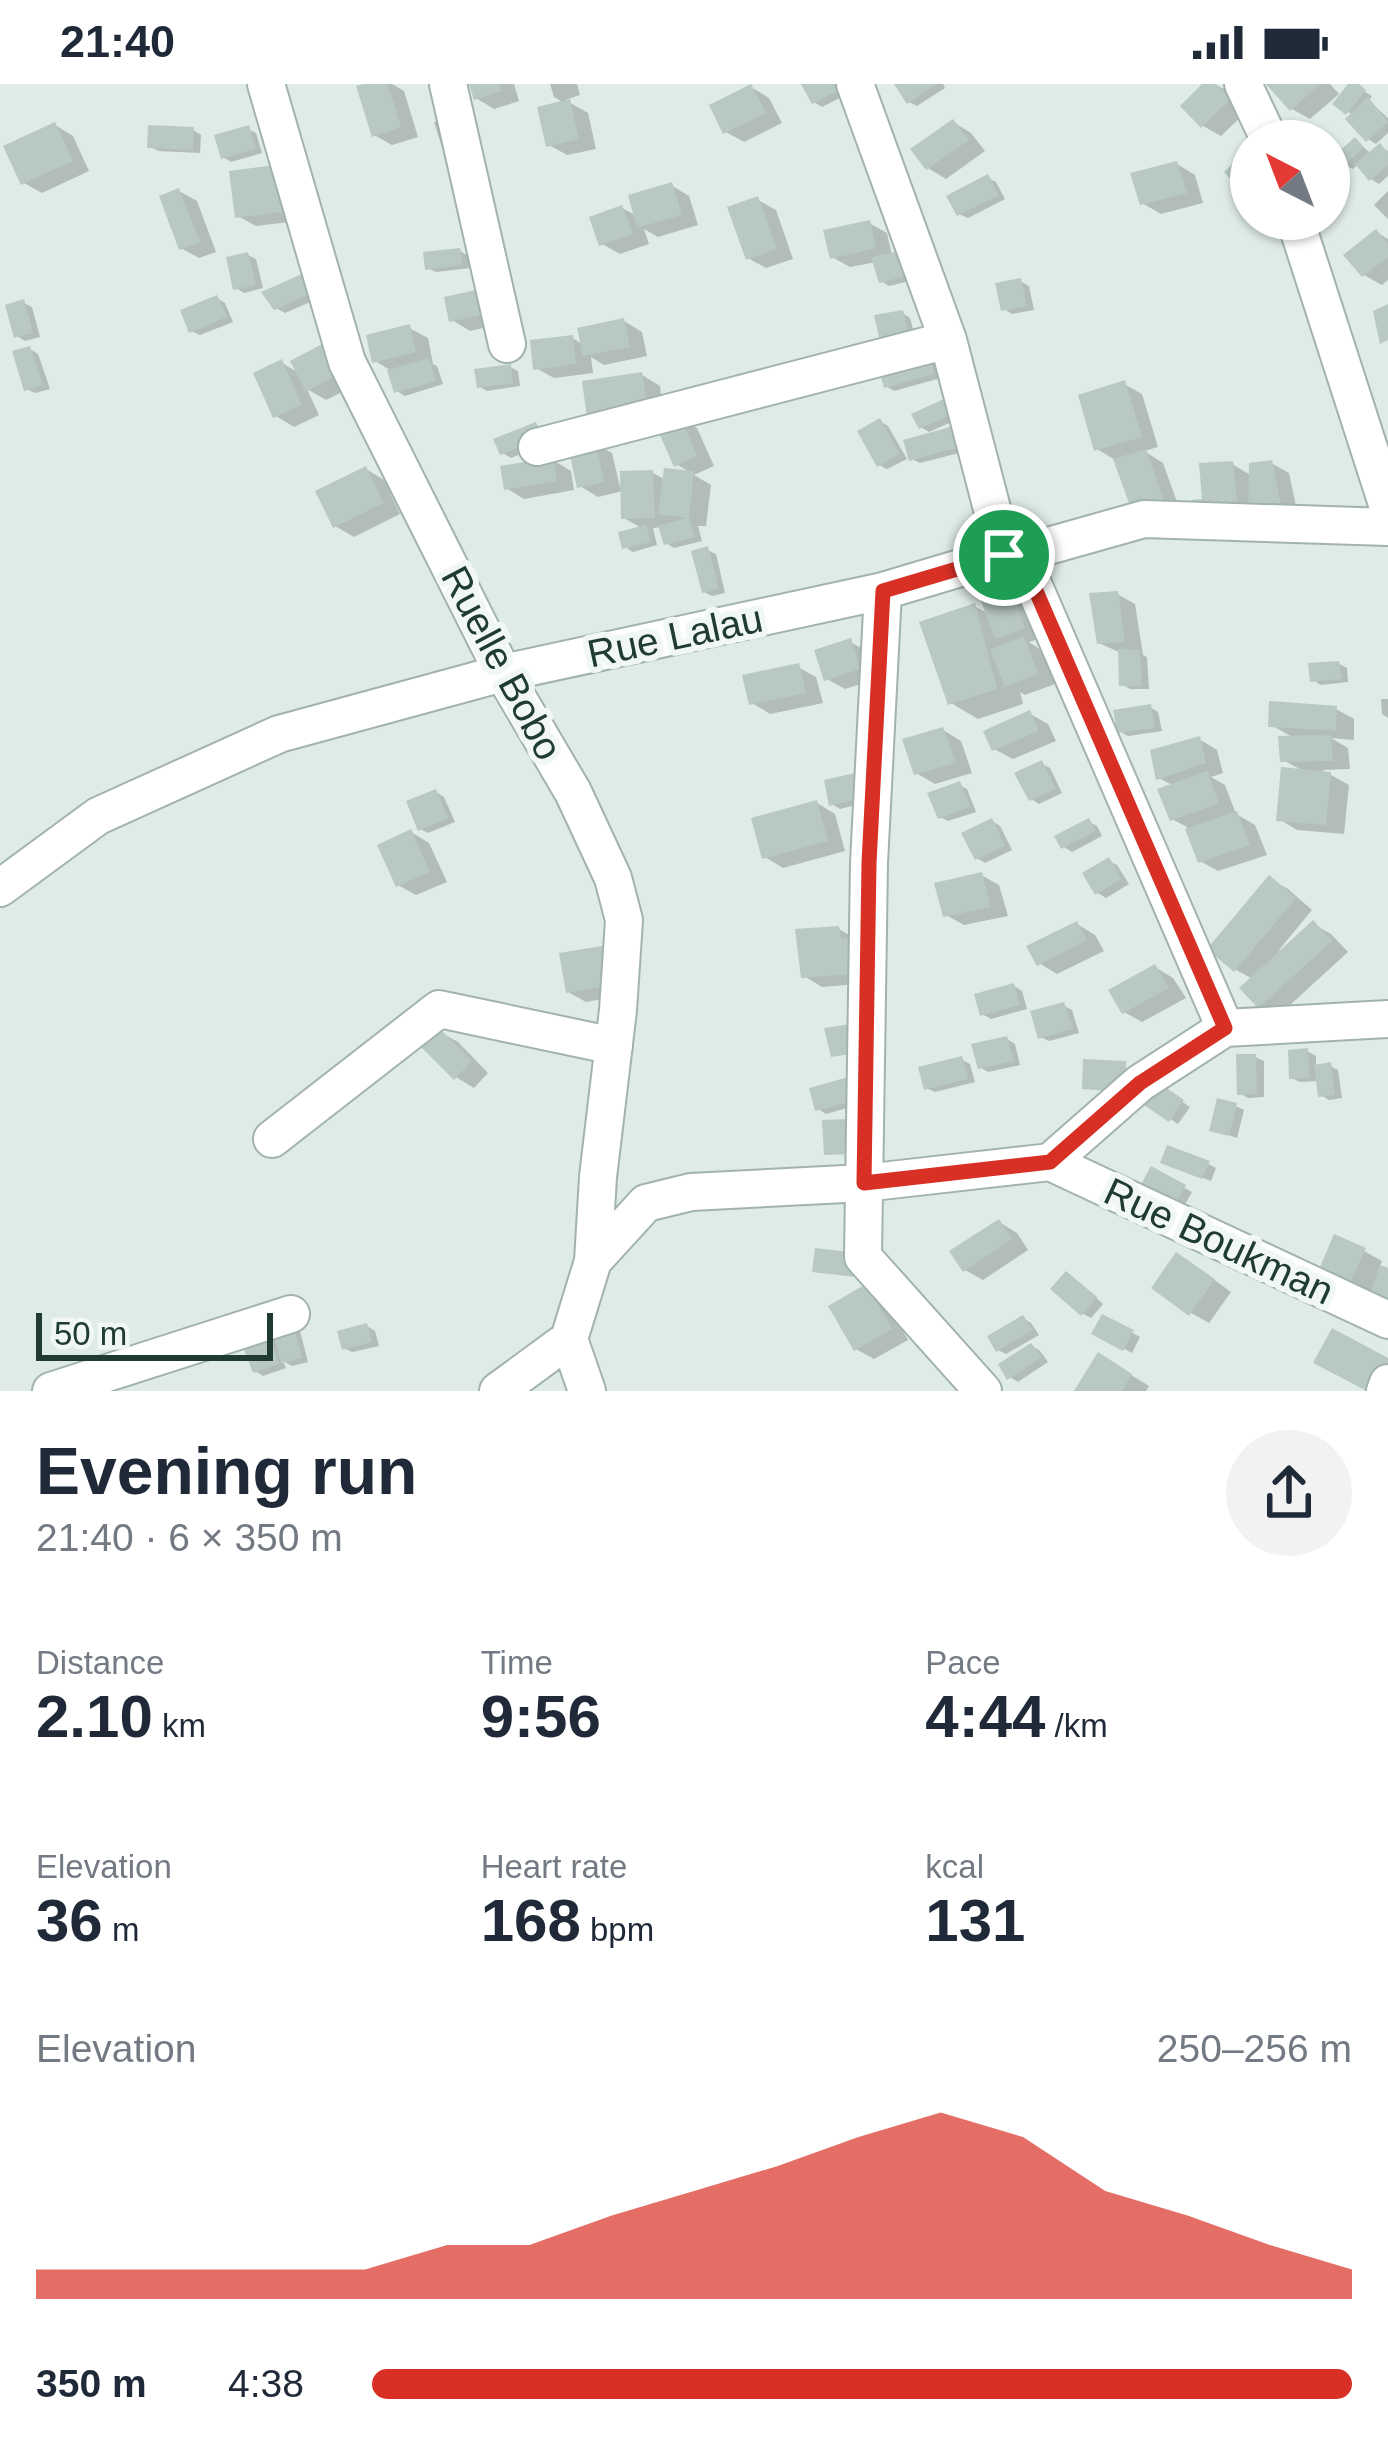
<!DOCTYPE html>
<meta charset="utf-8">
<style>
body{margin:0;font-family:Helvetica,sans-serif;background:#f2f2f3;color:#1f2937;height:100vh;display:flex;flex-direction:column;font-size:45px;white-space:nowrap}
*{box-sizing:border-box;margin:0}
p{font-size:39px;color:#747a83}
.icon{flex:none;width:66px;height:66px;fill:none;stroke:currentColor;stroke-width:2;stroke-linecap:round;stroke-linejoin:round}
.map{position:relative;height:1307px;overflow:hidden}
.side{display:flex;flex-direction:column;background:#fff;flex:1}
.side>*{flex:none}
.needle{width:78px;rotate:318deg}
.controls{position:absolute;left:1230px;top:36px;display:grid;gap:24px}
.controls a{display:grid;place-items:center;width:120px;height:120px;border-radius:50%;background:#fff;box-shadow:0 3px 9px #0004;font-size:60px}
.scale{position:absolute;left:36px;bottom:30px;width:237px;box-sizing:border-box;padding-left:12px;border:6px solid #203b34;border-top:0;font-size:33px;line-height:42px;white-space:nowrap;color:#203b34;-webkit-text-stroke:9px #f0f7f4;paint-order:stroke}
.pin{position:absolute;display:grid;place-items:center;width:102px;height:102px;color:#fff;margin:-51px;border:6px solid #fff;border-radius:50%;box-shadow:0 3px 12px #0007}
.round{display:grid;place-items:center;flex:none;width:126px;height:126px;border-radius:63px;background:#f2f2f3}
.head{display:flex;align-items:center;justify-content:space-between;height:204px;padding:0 36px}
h1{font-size:66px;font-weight:600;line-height:90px}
.metrics{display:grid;grid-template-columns:repeat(3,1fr);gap:18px;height:204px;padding:12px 36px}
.metrics div{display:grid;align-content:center}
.metrics b{font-size:60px;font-weight:600}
.metrics small{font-size:33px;font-weight:400}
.metrics p{font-size:33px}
.chart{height:336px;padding:24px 36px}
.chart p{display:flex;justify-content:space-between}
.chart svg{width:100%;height:216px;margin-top:12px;fill:#d93025;opacity:.7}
ul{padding:0 36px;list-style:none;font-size:39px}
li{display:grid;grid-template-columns:192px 144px 1fr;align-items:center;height:90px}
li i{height:30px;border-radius:15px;background:#d93025}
.status{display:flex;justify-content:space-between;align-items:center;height:84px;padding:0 60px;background:#fff;direction:ltr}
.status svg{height:33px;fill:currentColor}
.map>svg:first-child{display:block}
.shadow{fill:#0003}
.building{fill:#b8c8c2}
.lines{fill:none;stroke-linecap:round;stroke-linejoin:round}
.minor-casing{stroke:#a2b3ad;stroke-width:40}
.minor{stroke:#fff;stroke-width:36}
.route-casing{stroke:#fff;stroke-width:24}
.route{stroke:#d93025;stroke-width:15}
.labels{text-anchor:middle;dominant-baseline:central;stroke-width:12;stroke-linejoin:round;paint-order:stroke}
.street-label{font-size:39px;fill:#203b34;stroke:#f0f7f4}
</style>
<div class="status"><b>21:40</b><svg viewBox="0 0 49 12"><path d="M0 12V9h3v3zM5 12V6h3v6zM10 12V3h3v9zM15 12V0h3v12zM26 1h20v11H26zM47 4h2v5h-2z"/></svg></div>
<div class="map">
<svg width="1388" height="1307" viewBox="0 0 1388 1307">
<rect width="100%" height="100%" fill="#dfebe6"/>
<!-- shadow -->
<path class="shadow" d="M373 0H392L404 7 418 53 392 61 374 51Z
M472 0H514L519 17 494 25 476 14Z
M550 0H577L580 11 565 16 588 29 596 65 567 71 549 61 566 20 554 13Z
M804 0 855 6 822 23 814 18Z
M897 0H943L945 4 917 22 909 18Z
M1206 0H1215L1227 7 1247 27 1221 52 1203 42Z
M1270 0H1330L1339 10 1310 35 1292 25Z
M1352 0 1372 12 1369 17 1388 34V49L1376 60 1368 55 1353 31 1348 28Z
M751 3 769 14 782 39 744 58 726 48Z
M450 33 454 81 446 76 434 38Z
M953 38 971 49 985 67 946 95 928 84Z
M55 41 73 52 89 87 42 109 24 99Z
M248 45 256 49 262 69 231 78 223 73Z
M193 46 201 51 200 69 158 67 150 62Z
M1355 57 1372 70 1380 63 1388 67V92L1379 100 1371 95 1358 80 1353 85 1345 81Z
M1251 67V96L1244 103 1237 98Z
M1177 80 1195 91 1203 119 1161 130 1142 119Z
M275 84 298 137 256 142 238 132Z
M988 94 996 98 1005 115 968 134 959 130Z
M671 101 689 112 698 141 658 153 644 145 649 160 620 170 602 160 622 124 637 132Z
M179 107 197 117 216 168 199 174 181 164Z
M1388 107V135L1374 121Z
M758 116 776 126 793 175 766 184 748 174Z
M869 139 887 149 892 172 914 196 889 202 881 197 876 178 850 183 832 173Z
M1376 148 1388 155V196L1382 201 1364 191Z
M460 167 468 172 470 184 436 188 427 184Z
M248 171 256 175 263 204 244 209 236 204Z
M309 191 324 212 285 229 276 224Z
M1020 197 1029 202 1034 226 1012 230 1004 225Z
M217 214 225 219 233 238 200 251 191 247Z
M447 216 513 237 470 247 452 236Z
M24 219 32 223 40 253 25 257 17 252Z
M902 229 910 234 918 264 893 269Z
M624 237 642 248 647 272 604 281 591 273 593 289 554 294 536 284 572 254 584 261Z
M409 244 428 254 433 280 437 282 443 300 405 312 397 307 390 286 375 277Z
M30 265 38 270 50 305 35 309 27 305Z
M928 274 937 279 941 294 894 307 886 302Z
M294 278 356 301 326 316 307 305 319 331 294 343 276 332 282 279 299 289Z
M510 283 518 287 520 302 487 307 479 302Z
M642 291 660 302 664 334 608 342Z
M1124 300 1142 310 1158 363 1144 367 1163 379 1181 429 1153 438 1117 377 1097 365Z
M915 331H967L929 348 921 343Z
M679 334 697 344 714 382 694 391 711 401 706 442H698L702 457 674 464 666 459 662 443 653 444 657 461 633 468 625 463 643 445 624 434 623 407 598 413 580 402 594 359 612 369 620 403 653 389 666 396 693 390 676 380Z
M880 337 888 342 907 375 887 385 879 381Z
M535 341 544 346 548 358 511 374 503 369Z
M949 346 957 351 963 368 920 379 912 375Z
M553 376 571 387 574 406 524 415 506 404Z
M1271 379 1289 389 1299 436 1206 418 1232 380 1252 392Z
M366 385 384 396 400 430 354 453 335 442Z
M707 466 716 470 725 509 712 512 704 508Z
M1011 506 1029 517 1042 554 1029 558 1041 566 1055 600 1025 611 1020 608 1023 620 978 635 951 619 974 522 989 530Z
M1117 510 1135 520 1143 571 1147 573 1149 605H1130L1122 600 1121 569 1099 559Z
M850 558 869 568 877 595 845 605 827 595Z
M1339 580 1347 584 1348 598 1321 601 1313 596Z
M798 583 816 593 823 619 770 630 752 619Z
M1381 615H1388V634L1382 630Z
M1150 623 1158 628 1162 647 1128 652 1120 647Z
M1336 625 1354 635V656L1331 654 1348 664 1350 685 1322 686 1349 701 1344 750 1297 746 1279 735 1305 688 1283 676 1294 654 1271 641Z
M1030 630 1048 640 1056 657 1013 675 994 665Z
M943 646 961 657 972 689 935 700 916 689Z
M1199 655 1217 666 1223 689 1211 693 1225 701 1236 730 1255 741 1267 771 1218 787 1200 777 1187 743 1172 735 1174 702 1159 694Z
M1042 680 1050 684 1062 709 1039 720 1031 715Z
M827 698 868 718 840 725 832 720Z
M959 701 967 705 976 728 948 737 940 733Z
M436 708 444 713 455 738 428 749 420 745Z
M817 719 835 730 845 767 783 784 765 773Z
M992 737 1000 742 1012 766 985 779 977 774Z
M1089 738 1097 742 1102 752 1072 768 1064 763Z
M411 748 429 759 447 798 416 811 398 801Z
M1109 777 1117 781 1129 800 1106 814 1098 809Z
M981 791 999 801 1008 832 964 841 946 831Z
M1270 795 1288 805 1312 826 1279 866 1282 868 1313 840 1331 850 1348 868 1278 932 1260 922 1253 895 1236 886 1211 865Z
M1077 840 1095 851 1104 867 1057 890 1039 879Z
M839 845 857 856 869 899 822 903 804 892Z
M563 871 632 910 586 918 568 908Z
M1155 883 1173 894 1186 914 1142 938 1124 928Z
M1014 902 1022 907 1027 925 991 935 982 930Z
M1064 922 1072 926 1079 949 1049 957 1041 953Z
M440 948 458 958 488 989 474 1004 456 993Z
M1007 955 1015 960 1020 981 988 988 980 983Z
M1307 967 1316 972V984L1330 982 1338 986 1342 1014 1329 1016 1321 1011 1319 997 1300 998 1292 994Z
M1255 973 1264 977V1013L1248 1014 1240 1009Z
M962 976 970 980 975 998 935 1008 926 1004Z
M1160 1003 1190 1023 1178 1040 1148 1020Z
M812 1006 865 1019 826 1030 818 1025Z
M1236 1022 1244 1026 1237 1054 1212 1045Z
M1208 1080 1216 1084 1211 1097 1172 1082Z
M1152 1086 1192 1108 1183 1124 1143 1103Z
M999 1138 1017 1149 1028 1166 983 1196 965 1186Z
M1364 1167 1382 1177 1379 1184 1388 1187V1219L1336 1204Z
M1195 1182 1231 1208 1209 1239 1191 1229Z
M1075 1195 1103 1220 1091 1234 1083 1230Z
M866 1204 884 1214 908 1256 874 1275 856 1265Z
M1023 1234 1031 1239 1039 1251 1006 1270 998 1266Z
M1104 1234 1140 1253 1132 1269 1095 1249Z
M292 1242 300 1247 308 1278 292 1282 283 1277 286 1284 263 1292 255 1287 244 1257Z
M367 1242 375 1247 379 1262 352 1268 344 1264Z
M1032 1262 1040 1267 1048 1278 1018 1298 1010 1293Z
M1100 1272 1149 1302 1146 1307H1078Z"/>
<!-- building -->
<path class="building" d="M363 0H388L401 43 372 53 356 2Z
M469 0H500L502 7 474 16Z
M751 0 766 29 723 50 709 21Z
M801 0H851L812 20Z
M894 0H937L907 20Z
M1202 0H1216L1230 15 1201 44 1180 22Z
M1266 0H1320L1290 27Z
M1348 0H1359L1366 6 1346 31 1332 20Z
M1368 13 1388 38 1366 58 1345 35Z
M570 15 579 55 546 63 537 23Z
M953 35 969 56 926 86 910 65Z
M55 38 73 77 21 101 3 62Z
M148 41 194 43 193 66 147 64Z
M249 41 256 65 221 75 214 51Z
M1355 53 1364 63 1343 83 1333 73Z
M1380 59 1388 69V81L1369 97 1355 80Z
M1251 63V85L1235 100 1224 88Z
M1177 77 1187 109 1140 121 1130 89Z
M276 81 282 128 235 134 229 87Z
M988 90 999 111 957 132 946 112Z
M672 98 682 131 637 144 628 111Z
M179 104 200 158 179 166 159 112Z
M758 112 777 165 746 176 727 123Z
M622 121 633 150 599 162 589 133Z
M870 136 876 164 830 175 823 146Z
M1376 145 1388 160V173L1362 193 1343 171Z
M460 164 463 181 425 186 423 168Z
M900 167 907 192 879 199 871 173Z
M248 168 256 201 233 206 226 173Z
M309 187 317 207 274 226 261 208Z
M1021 194 1027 222 1001 227 995 199Z
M490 203 496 228 449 238 444 213Z
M217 211 227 233 189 249 180 226Z
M24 215 33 249 14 254 5 221Z
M1388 220V256L1380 260 1373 227Z
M903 226 911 260 882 266 874 231Z
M624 234 630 263 583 272 577 244Z
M410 240 416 268 372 279 366 251Z
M573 251 576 280 533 286 530 256Z
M324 259 340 290 306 308 290 277Z
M30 262 43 301 24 307 12 267Z
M929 271 934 290 884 304 879 285Z
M429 274 436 297 394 309 387 286Z
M282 275 302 321 273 334 253 289Z
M511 280 513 299 477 304 474 285Z
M642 288 648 325 587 334 582 297Z
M1125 296 1142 353 1094 367 1078 311Z
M953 311 961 326 919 345 911 330Z
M679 330 697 372 674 383 655 340Z
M880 334 900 370 877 383 857 347Z
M536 338 542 354 500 371 493 355Z
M950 343 956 364 909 377 903 356Z
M595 356 604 398 577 404 568 362Z
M1146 365 1165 420 1133 430 1113 375Z
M553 373 557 397 504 406 500 382Z
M1272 376 1282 427 1248 432 1249 379Z
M1233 377 1238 428 1193 430 1192 416 1202 415 1199 379Z
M366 382 384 419 333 444 315 407Z
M664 384 694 387 689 434 695 453 664 461 658 442 687 434 658 430Z
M653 386 655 434 621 435 620 387Z
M646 441 651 458 622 465 618 448Z
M708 462 719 505 702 509 691 467Z
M1011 503 1025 544 995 555 980 514Z
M1118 507 1125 558 1097 560 1089 509Z
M975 519 997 605 948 621 919 538Z
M1024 552 1038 590 1005 603 990 566Z
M851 554 860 585 824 597 814 566Z
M1118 565 1140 566 1142 602H1119Z
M1339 577 1342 595 1310 598 1308 579Z
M799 579 806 609 749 621 742 591Z
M1269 617 1337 622 1336 647 1268 643Z
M1151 620 1155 644 1117 649 1113 626Z
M1030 626 1039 647 992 667 983 647Z
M943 643 956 679 914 691 902 655Z
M1331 651 1333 677 1280 678 1278 652Z
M1200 652 1206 679 1156 696 1150 666Z
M1042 676 1056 705 1029 717 1014 689Z
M1281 683 1331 688 1326 741 1276 737Z
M1207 687 1219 719 1170 737 1157 705Z
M855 689 862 714 829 722 824 696Z
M960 697 970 723 938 735 927 709Z
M436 705 448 734 418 747 406 717Z
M817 716 828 757 762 775 751 734Z
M1237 727 1250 761 1198 779 1185 745Z
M992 734 1005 762 975 776 961 749Z
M1089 734 1096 747 1061 765 1054 752Z
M411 745 430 788 396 803 377 761Z
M1109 773 1122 795 1095 811 1082 789Z
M982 788 991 823 943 833 934 799Z
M1269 791 1296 814 1234 888 1207 865Z
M1313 836 1332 857 1258 924 1239 904Z
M1077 837 1087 856 1037 882 1026 862Z
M839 842 841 855 856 854 852 890 801 894 795 845Z
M608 861 615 901 566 909 559 869Z
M1155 880 1169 904 1122 930 1108 906Z
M1014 899 1020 921 980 932 974 910Z
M1064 918 1073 945 1038 955 1030 927Z
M858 939 863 968 831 973 824 944Z
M439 944 472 977 454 996 421 963Z
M1007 952 1014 977 978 985 971 960Z
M1308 964 1310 994 1289 995 1288 966Z
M1236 970H1256L1257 1010 1237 1011Z
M962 972 968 995 924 1006 918 983Z
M1083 975 1126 977 1125 1008 1082 1005Z
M1331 978 1335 1011 1318 1013 1314 981Z
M852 992 858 1016 815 1027 809 1004Z
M1159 999 1184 1016 1169 1038 1144 1021Z
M1217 1014 1237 1019 1229 1052 1209 1047Z
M850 1035 852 1070 824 1071 822 1036Z
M1167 1061 1210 1077 1202 1095 1160 1079Z
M1151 1082 1186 1101 1174 1122 1139 1104Z
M999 1135 1012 1155 963 1188 949 1167Z
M1334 1150 1366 1164 1346 1208 1315 1195Z
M815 1164 858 1169 856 1193 812 1188Z
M1176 1168 1215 1195 1189 1232 1151 1204Z
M1380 1181 1388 1184V1218L1369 1212Z
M1066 1187 1097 1213 1081 1232 1050 1205Z
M866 1200 892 1245 854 1267 828 1222Z
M1102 1230 1134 1246 1123 1267 1091 1250Z
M1023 1231 1033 1246 996 1268 987 1252Z
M293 1239 302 1274 281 1279 272 1244Z
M367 1239 372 1258 342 1266 337 1247Z
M1332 1244 1388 1274V1285L1376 1307H1367L1313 1279Z
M267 1245 279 1280 253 1289 240 1255Z
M1031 1259 1042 1273 1007 1296 998 1280Z
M1098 1268 1132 1290 1122 1307H1074Z"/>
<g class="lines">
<!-- minor casing -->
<g class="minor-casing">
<path id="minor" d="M266 0 347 278 503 589 573 708 613 794 624 836 618 926 598 1093 593 1177
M448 0 507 260
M855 0 948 256 1004 471
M1243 0 1270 57
M1295 135 1388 423
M537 363 948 256
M1020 470 1225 944
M883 507 869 779 863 1173 983 1307
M0 804 98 732 279 650 503 589 883 507 1004 471 1020 470 1144 435 1388 443
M272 1055 439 925 614 962
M1050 1078 1388 1236
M569 1255 587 1307
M51 1307 291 1230
M498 1307 569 1255 593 1177 646 1119 691 1108 864 1099 1050 1078 1140 999 1225 944 1388 935
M1385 1307 1388 1299"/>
</g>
<!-- minor -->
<use href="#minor" class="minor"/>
</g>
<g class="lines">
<!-- route casing -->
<g class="route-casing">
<path id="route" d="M1020 470 1225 944 1140 999 1050 1078 864 1099 869 779 883 507 1004 471Z"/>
</g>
<!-- route -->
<use href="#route" class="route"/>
</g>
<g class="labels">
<!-- street labels -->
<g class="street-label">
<text transform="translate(675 552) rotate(-12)">Rue Lalau</text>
<text transform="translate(502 579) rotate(62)">Ruelle Bobo</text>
<text transform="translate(1219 1157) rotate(25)">Rue Boukman</text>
</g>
</g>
</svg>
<div class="controls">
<a><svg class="needle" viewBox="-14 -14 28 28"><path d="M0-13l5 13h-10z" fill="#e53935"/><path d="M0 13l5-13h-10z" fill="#747a83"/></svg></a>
</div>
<div class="scale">50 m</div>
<div class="pin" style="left:1004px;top:471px;background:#1e9e55"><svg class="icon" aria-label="arrive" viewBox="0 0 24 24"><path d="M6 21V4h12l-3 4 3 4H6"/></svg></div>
</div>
<section class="side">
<div class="head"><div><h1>Evening run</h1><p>21:40 · 6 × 350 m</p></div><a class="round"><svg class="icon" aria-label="share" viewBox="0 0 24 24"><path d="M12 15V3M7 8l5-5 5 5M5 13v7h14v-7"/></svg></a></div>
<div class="metrics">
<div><p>Distance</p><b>2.10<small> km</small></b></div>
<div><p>Time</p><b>9:56</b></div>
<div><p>Pace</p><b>4:44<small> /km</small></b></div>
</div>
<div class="metrics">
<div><p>Elevation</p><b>36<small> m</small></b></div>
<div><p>Heart rate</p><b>168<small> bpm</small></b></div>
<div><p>kcal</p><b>131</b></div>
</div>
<div class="chart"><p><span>Elevation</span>250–256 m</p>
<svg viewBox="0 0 160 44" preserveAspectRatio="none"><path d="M0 44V38L10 38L20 38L30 38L40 38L50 33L60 33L70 27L80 22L90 17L100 11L110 6L120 11L130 22L140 27L150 33L160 38V44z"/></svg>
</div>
<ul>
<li><b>350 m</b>4:38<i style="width:100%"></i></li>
</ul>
</section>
